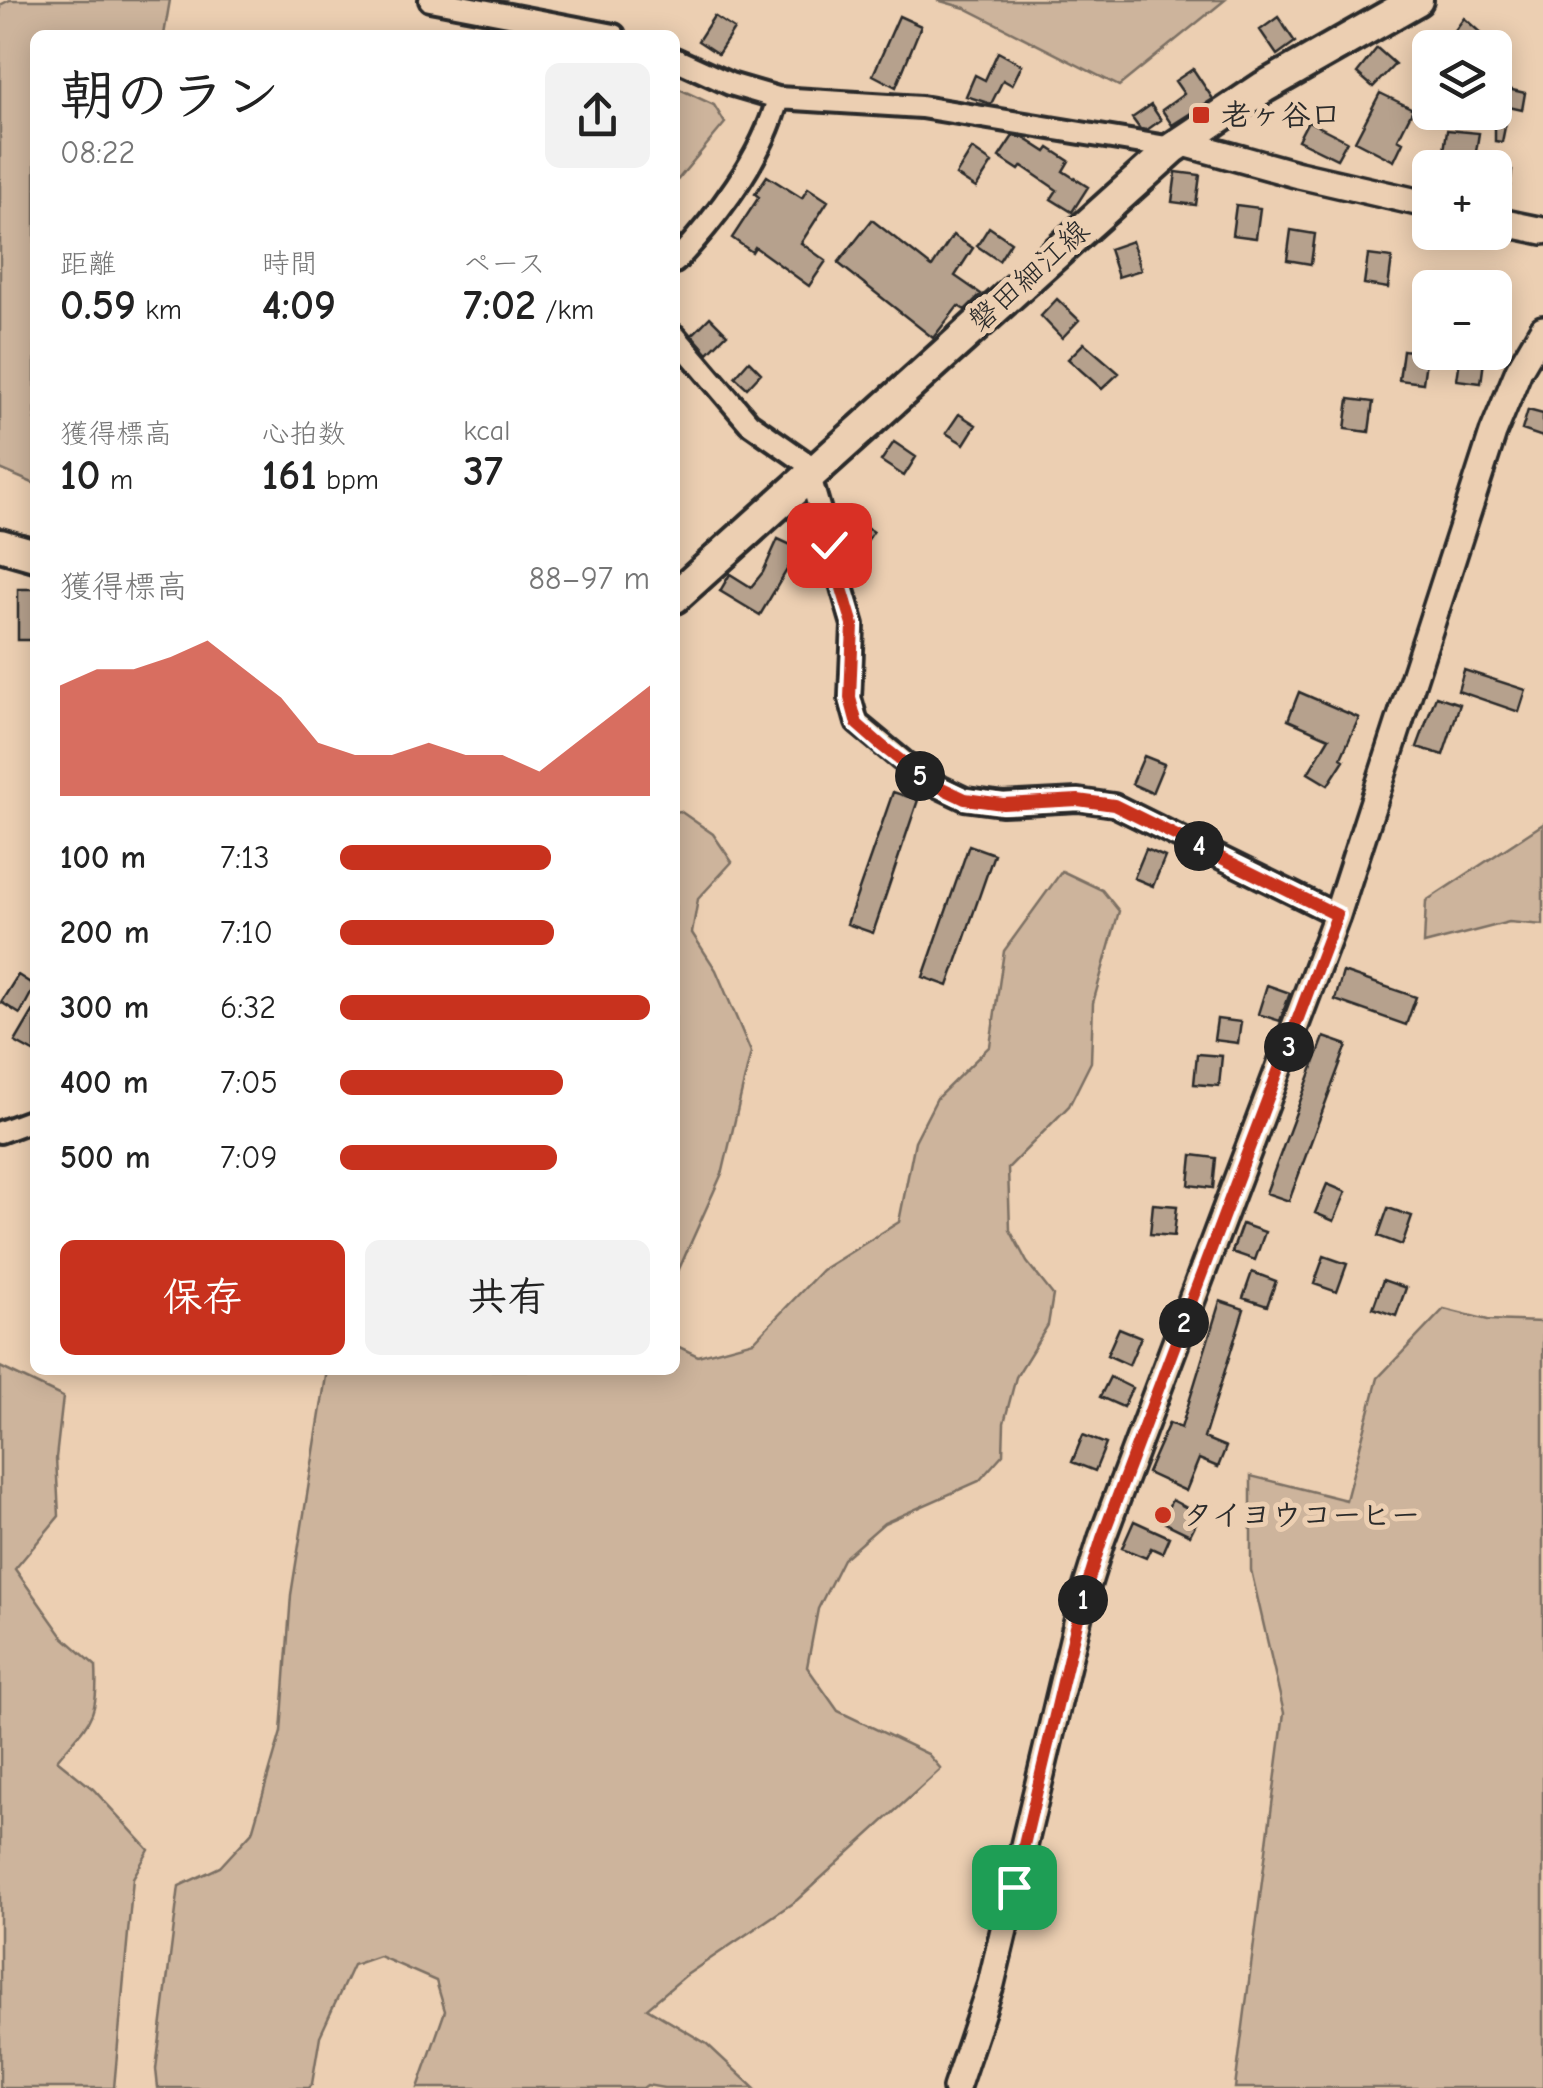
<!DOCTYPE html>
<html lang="ja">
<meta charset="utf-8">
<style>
body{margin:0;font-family:"Comic Neue","Klee One",sans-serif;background:#f2f2f2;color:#222;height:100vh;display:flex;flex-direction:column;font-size:38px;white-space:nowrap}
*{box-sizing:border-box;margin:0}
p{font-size:32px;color:#767676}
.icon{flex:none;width:55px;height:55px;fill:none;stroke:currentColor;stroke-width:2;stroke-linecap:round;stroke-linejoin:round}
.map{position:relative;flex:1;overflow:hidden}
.drawer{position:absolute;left:30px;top:30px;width:650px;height:1345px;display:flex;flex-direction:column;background:#fff;border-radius:15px;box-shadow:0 5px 25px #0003}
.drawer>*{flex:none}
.fabs{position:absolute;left:1412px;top:30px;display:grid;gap:20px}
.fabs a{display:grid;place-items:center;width:100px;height:100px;border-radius:15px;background:#fff;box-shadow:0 5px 25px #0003;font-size:50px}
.pin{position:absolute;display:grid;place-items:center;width:85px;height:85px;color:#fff;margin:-42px;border-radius:20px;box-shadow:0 5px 15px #0006}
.km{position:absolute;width:50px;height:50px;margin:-25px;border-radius:50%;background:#222;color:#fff;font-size:28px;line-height:50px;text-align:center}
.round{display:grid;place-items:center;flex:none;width:105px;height:105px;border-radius:15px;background:#f2f2f2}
.headline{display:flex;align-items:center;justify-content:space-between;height:170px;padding:0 30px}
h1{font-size:55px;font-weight:700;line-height:75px}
.metrics{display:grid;grid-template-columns:repeat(3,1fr);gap:15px;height:170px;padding:10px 30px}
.metrics div{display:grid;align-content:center}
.metrics b{font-size:42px;font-weight:700}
.metrics small{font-size:28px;font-weight:400}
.metrics p{font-size:28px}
.chart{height:280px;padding:20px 30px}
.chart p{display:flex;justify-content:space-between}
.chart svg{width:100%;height:180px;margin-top:10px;fill:#c8321e;opacity:.7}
.cta{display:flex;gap:20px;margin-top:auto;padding:20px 30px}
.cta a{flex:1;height:115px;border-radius:15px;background:#c8321e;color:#fff;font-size:40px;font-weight:700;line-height:115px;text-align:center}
.cta a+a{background:#f2f2f2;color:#222}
ul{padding:0 30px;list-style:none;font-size:32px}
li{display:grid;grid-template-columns:160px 120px 1fr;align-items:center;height:75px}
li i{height:25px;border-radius:12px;background:#c8321e}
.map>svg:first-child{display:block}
.green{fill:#cdb49c;stroke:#7c7064;stroke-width:2.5}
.building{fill:#b6a18d;stroke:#2b2b2b;stroke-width:2.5}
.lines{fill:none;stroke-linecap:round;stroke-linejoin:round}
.minor-casing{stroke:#2b2b2b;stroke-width:28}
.tertiary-casing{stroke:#2b2b2b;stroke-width:32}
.secondary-casing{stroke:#2b2b2b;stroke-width:38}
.minor{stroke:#eccfb2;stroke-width:20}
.tertiary{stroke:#eccfb2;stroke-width:25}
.secondary{stroke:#eccfb2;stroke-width:30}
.route-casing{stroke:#fff;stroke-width:20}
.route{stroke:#c8321e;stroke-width:12}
.poi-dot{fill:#c8321e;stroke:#eccfb2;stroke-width:4}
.labels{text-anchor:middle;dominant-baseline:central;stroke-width:10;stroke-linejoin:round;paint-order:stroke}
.poi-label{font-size:30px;font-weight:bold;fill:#2b2b2b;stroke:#eccfb2;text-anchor:start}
.street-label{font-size:30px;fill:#2b2b2b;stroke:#eccfb2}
</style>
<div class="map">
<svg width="1543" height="2088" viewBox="0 0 1543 2088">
<rect width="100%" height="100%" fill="#eccfb2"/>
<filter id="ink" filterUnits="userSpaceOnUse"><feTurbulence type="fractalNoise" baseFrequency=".01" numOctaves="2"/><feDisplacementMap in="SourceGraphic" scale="20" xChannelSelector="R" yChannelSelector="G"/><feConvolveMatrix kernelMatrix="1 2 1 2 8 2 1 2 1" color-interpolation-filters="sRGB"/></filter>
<g filter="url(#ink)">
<!-- green -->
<path class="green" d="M10 0H170L164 35H35V484L0 469V5Z
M937 0H1225L1119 86 965 8Z
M675 87 714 105 725 123 675 183Z
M680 811 713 834 732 862 698 899 692 933 716 970 751 1052 723 1171 675 1278V812Z
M1543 824V925L1509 922 1424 944 1426 901Z
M1062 871 1102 890 1119 911 1093 1003 1091 1062 1069 1106 1008 1168 1010 1230 1027 1262 1053 1295 1048 1325 1016 1377 1004 1423 1003 1454 979 1481 884 1523 843 1559 818 1609 807 1667 838 1711 928 1754 941 1769 797 1900 685 1976 647 2008 707 2044 754 2088H664L647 2085 643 2088H418L445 2011 436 1981 379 1956 353 1965 320 2036 312 2084 308 2088H158L156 2069 179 1886 220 1867 252 1832 281 1732 291 1595 327 1370H675V1345L698 1356 754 1341 822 1270 899 1222 915 1141 937 1098 990 1046 1004 951Z
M1444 1309 1488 1320 1543 1322V2088H1235L1284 1713 1251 1570V1476L1346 1500 1378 1378Z
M0 1367 63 1397 56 1458 59 1516 15 1569 63 1637 96 1666C99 1720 89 1721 57 1760L93 1789 149 1850 133 1878 114 2088H0Z"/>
<!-- building -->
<path class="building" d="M714 16 734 29 718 54 698 41Z
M899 16 921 26 896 87 873 75Z
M1278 17 1295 42 1277 55 1260 30Z
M1464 18 1483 35 1470 48H1442Z
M1377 48 1395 64 1373 87 1357 73Z
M998 52 1022 65 1012 85 1003 80 991 104 966 96 975 75 985 80Z
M1193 69 1213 99 1172 125 1162 110 1184 94 1175 81Z
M1495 86 1525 93 1522 110 1509 107 1502 142 1495 141Z
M1380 93 1413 109 1398 139 1403 142 1394 161 1355 141Z
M1151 105 1161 120 1147 130 1140 129 1132 118Z
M1308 121 1347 141 1337 159 1298 140Z
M1447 130 1479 133 1475 158 1444 151Z
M1013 136 1024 138 1046 152 1049 148 1069 161 1063 171 1088 187 1072 212 1051 199 1057 190 1022 166 1019 170 999 157Z
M972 149 992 163 976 188 956 175Z
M1495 168 1512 170 1509 193 1495 192Z
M1176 172 1200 175 1196 205 1172 202Z
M767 176 802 198 808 188 828 201 801 243 826 261 809 286 755 247 752 252 732 238 759 197 755 194Z
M1236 205 1260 208 1256 238 1232 235Z
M872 220 932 267 953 235 973 248 955 276 981 294 965 310 958 306 933 338 838 263Z
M989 227 1011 242 999 261 977 246Z
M1291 230 1315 234 1311 264 1287 260Z
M1132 241 1141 270 1118 277 1109 249Z
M1368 255 1392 258 1388 288 1364 284Z
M1057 299 1079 320 1062 338 1041 316Z
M710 317 727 334 708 353 692 335Z
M1084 343 1119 373 1102 389 1068 359Z
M1403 350 1427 353 1423 383 1399 380Z
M1461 352 1485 354 1481 383 1457 380Z
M749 361 761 373 747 388 735 377Z
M1349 399 1373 402 1369 432 1345 429Z
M1528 410 1543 414V437L1522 430Z
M959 414 976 425 964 444 946 433Z
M894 442 916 457 904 476 881 461Z
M851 517 873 532 860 551 842 539 841 532Z
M778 539 802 550 793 570 788 568 760 615 720 591 730 574 751 587 763 572Z
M18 589H35V640H18Z
M1464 670 1526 690 1519 712 1458 691Z
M1299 692 1359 718 1341 758 1344 760 1328 785 1308 773 1329 738 1288 720Z
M1436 696 1460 704 1443 755 1417 747Z
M1144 756 1164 764 1152 793 1132 784Z
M893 792 918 800 873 933 847 924Z
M969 845 994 854 948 986 923 977Z
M1146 849 1165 857 1153 886 1134 878Z
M1343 972 1416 997 1406 1025 1335 1000Z
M18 975 35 986 20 1014 1 1002Z
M1267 985 1290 993 1280 1021 1258 1014Z
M35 1008V1053L15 1042Z
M1217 1019 1241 1022 1238 1043 1214 1040Z
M1324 1037 1347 1045 1289 1201 1266 1193Z
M1197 1054 1222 1056 1219 1086 1194 1084Z
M1192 1155 1216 1158 1213 1188 1189 1185Z
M1327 1184 1346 1192 1334 1221 1315 1213Z
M1153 1204 1177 1206 1174 1236 1150 1234Z
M1388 1208 1412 1216 1402 1245 1378 1236Z
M1242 1224 1265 1232 1255 1260 1232 1252Z
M1324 1256 1347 1264 1337 1292 1314 1284Z
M1252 1272 1276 1281 1267 1306 1243 1298Z
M1383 1280 1406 1288 1396 1316 1373 1308Z
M1220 1301 1244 1309 1204 1438 1226 1447 1218 1467 1199 1459 1186 1491 1147 1473 1169 1423 1181 1428Z
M1119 1328 1141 1337 1129 1365 1107 1355Z
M1110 1377 1132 1388 1123 1407 1100 1397Z
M1083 1435 1106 1444 1095 1471 1072 1462Z
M1172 1500 1200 1515 1190 1535 1161 1521Z
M1134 1521 1169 1537 1162 1553 1151 1548 1146 1558 1122 1548Z"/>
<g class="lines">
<!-- minor casing -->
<g class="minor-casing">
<path id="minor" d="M430 0 614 35
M675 59 730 84 778 98 921 107 1173 148
M675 262C716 218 763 157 778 98
M675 336 749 423 815 469
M809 473 853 625 850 698 857 723 927 781 965 799 1003 804 1078 800 1114 805 1337 915
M0 1132 35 1119"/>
</g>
<!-- tertiary casing -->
<g class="tertiary-casing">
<path id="tertiary" d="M1180 142 1299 175 1430 205
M1495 221 1543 231
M956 2088 991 1984 1082 1602 1102 1538 1337 915 1493 433 1519 370 1543 329"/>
</g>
<!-- secondary casing -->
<g class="secondary-casing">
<path id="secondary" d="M0 545 35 555
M675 597 1173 148 1264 87 1417 0"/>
</g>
<!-- minor -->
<use href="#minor" class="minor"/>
<!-- tertiary -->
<use href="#tertiary" class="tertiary"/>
<!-- secondary -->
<use href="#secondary" class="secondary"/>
</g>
</g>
<g class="lines" filter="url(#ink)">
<!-- route casing -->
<g class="route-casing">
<path id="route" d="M829 545 853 625 850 698 857 724 882 746 927 781 965 799 1003 804 1078 800 1114 805 1337 915 1102 1538 1082 1602 1014 1887"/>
</g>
<!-- route -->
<use href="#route" class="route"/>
</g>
<!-- markers -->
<g class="poi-dot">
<rect x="1191" y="105" width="20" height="20" rx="5"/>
<circle cx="1163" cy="1515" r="10"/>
</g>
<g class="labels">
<!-- poi labels -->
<g class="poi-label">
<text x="1221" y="115">老ヶ谷口</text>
<text x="1183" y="1515">タイヨウコーヒー</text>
</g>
<!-- street labels -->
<g class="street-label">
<text transform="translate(1029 276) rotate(-42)">磐田細江線</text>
</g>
</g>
</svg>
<div class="fabs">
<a><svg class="icon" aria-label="layers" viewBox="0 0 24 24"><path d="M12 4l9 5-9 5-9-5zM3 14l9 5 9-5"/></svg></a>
<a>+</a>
<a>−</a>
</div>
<div class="pin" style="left:1014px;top:1887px;background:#1e9e55"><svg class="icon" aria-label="arrive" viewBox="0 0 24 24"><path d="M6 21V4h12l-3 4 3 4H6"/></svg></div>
<div class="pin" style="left:829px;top:545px;background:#d93025"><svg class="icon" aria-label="check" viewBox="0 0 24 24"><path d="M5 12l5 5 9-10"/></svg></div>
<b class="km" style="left:1083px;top:1600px">1</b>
<b class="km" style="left:1184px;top:1323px">2</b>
<b class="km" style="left:1289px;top:1047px">3</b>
<b class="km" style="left:1199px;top:846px">4</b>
<b class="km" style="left:920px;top:776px">5</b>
<section class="drawer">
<div class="headline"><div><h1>朝のラン</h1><p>08:22</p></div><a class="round"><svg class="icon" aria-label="share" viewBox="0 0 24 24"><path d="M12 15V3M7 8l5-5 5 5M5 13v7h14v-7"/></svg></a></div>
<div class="metrics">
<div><p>距離</p><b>0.59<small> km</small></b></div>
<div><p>時間</p><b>4:09</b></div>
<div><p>ペース</p><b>7:02<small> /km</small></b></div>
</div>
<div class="metrics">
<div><p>獲得標高</p><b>10<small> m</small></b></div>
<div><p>心拍数</p><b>161<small> bpm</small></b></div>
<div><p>kcal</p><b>37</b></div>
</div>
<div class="chart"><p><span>獲得標高</span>88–97 m</p>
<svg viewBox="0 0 160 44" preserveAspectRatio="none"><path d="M0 44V17L10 13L20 13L30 10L40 6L50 13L60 20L70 31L80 34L90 34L100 31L110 34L120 34L130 38L140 31L150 24L160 17V44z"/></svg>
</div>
<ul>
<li><b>100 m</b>7:13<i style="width:68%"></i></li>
<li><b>200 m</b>7:10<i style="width:69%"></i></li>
<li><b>300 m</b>6:32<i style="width:100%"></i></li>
<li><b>400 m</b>7:05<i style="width:72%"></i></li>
<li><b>500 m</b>7:09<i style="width:70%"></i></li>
</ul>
<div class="cta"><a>保存</a><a>共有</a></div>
</section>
</div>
